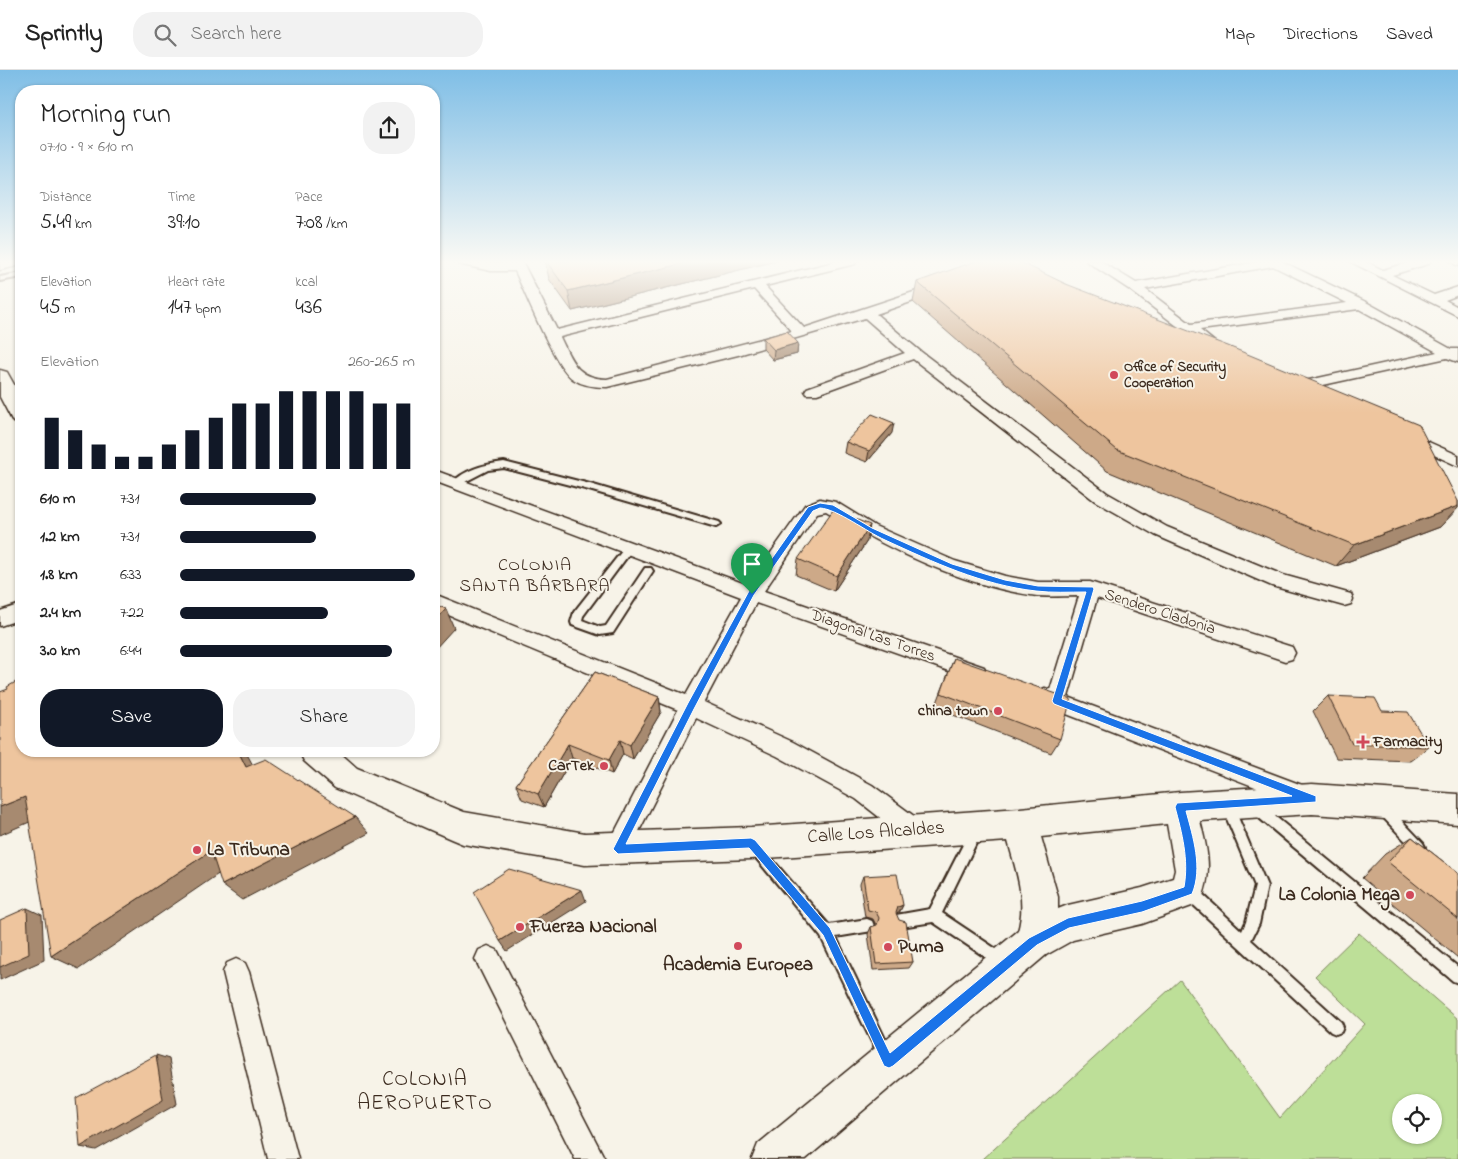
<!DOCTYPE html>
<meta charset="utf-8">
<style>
body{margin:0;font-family:"Indie Flower",sans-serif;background:#f2f2f2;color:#222;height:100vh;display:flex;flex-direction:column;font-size:19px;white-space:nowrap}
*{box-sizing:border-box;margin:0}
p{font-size:16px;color:#767676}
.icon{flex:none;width:28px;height:28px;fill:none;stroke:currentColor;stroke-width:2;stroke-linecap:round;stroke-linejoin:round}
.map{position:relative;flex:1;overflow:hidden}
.side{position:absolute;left:15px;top:15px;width:425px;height:672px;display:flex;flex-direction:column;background:#fff;border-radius:20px;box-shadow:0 1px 4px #0004}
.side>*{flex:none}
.tools{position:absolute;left:1392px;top:1024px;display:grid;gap:10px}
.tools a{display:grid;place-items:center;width:50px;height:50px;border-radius:50%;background:#fff;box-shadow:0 1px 4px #0004;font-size:25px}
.pin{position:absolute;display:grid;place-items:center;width:42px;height:42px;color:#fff;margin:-51px -21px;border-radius:50% 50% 50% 0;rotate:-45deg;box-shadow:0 0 5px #0007}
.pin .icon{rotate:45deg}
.round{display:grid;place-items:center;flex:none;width:52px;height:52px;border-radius:20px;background:#f2f2f2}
.overview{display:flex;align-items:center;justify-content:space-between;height:85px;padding:0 25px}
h1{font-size:28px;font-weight:600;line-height:38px}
.stats{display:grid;grid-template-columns:repeat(3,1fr);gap:8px;height:85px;padding:5px 25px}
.stats div{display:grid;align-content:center}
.stats b{font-size:21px;font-weight:600}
.stats small{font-size:14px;font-weight:400}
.stats p{font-size:14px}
.chart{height:140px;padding:10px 25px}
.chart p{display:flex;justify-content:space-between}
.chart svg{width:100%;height:90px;margin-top:5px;stroke:#111827;stroke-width:6}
.primary-button{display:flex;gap:10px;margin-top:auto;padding:10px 25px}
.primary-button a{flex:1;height:58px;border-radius:20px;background:#111827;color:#fff;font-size:20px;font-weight:600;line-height:58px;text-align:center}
.primary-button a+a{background:#f2f2f2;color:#222}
ul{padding:0 25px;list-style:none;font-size:16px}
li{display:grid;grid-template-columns:80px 60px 1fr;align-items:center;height:38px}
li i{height:12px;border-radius:6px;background:#111827}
header{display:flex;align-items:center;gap:30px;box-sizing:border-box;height:70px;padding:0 25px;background:#fff;border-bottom:1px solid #e0e0e0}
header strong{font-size:24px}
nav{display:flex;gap:28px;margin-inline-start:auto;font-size:18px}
.search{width:350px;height:45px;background:#f2f2f2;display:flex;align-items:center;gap:12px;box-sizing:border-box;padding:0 18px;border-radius:20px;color:#767676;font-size:19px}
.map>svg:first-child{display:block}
.green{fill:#bddf98;stroke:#7c845b;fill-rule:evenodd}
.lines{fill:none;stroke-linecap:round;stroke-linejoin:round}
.lane-casing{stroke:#3b2a1e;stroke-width:4}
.street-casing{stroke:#3b2a1e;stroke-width:3}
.secondary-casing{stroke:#3b2a1e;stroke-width:3}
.lane{fill:#f7f3e8;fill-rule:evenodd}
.street{fill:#f7f3e8;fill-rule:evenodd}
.secondary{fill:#f7f3e8;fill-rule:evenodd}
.wall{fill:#cda988;stroke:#3b2a1e}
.shaded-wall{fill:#a78a6f;stroke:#3b2a1e}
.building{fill:#eec59e;stroke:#3b2a1e}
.route{fill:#1a73e8;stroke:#fff;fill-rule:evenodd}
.poi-dot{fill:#d1495b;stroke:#f7f3e8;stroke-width:2}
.labels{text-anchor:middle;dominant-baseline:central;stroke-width:4;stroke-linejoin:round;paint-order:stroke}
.far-poi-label{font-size:14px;font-weight:bold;fill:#3b2a1e;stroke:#f7f3e8;text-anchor:start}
.street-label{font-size:16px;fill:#3b2a1e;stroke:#f7f3e8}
.poi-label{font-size:16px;font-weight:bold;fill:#3b2a1e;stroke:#f7f3e8;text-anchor:end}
.neighbourhood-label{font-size:18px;letter-spacing:1px;fill:#3b2a1e;stroke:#f7f3e8}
.near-street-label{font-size:19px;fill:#3b2a1e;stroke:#f7f3e8}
.near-poi-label{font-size:19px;font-weight:bold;fill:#3b2a1e;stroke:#f7f3e8;text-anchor:start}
.near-neighbourhood-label{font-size:21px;letter-spacing:1px;fill:#3b2a1e;stroke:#f7f3e8}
</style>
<header>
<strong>Sprintly</strong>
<div class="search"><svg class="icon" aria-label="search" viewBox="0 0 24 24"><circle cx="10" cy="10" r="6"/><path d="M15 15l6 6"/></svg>Search here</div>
<nav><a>Map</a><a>Directions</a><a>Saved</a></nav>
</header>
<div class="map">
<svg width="1458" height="1089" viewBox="0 0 1458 1089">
<rect width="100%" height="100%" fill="#f7f3e8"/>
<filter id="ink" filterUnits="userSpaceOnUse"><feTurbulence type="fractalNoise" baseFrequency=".02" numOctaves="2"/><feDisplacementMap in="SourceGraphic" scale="10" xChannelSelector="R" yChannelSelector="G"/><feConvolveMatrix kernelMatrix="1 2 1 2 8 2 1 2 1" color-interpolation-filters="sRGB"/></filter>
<g filter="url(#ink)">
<!-- green -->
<path class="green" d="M1359 863 1458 949V1089H983L1180 910 1280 1048 1365 954 1315 906ZM1401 1032H1434V1065H1401Z"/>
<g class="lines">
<!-- lane casing -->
<g class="lane-casing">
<path id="lane" d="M21 203V207L0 211V207Z
M504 392 590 414 719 452 721 454 716 457 589 420 504 398 488 400 459 415 456 416 452 413C465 399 486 394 504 392Z
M629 475 634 478 632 480 583 546 582 550 600 557 606 556 645 498H651L653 501 651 504 613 563 600 565 572 555 571 552 574 542 626 476Z
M1228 731 1232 733 1267 816 1259 854 1251 870 1341 952 1343 957 1341 962 1336 964 1331 962 1186 828 1185 823 1186 818 1191 817 1196 818 1242 861 1246 852 1255 816 1222 737 1224 733Z
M1256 732 1260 734 1458 897V913L1453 911 1252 742 1250 738 1252 734Z
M1384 734 1388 736 1423 773 1425 777 1423 781 1419 783 1415 781 1380 744 1378 740 1380 736Z
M975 757 979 759 981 763 942 843 1005 885 1007 890 1005 895 1000 897 933 852 901 857 896 855 894 850 896 845 930 839 971 759Z
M755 772 759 774 829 855 867 849 872 851 874 856 872 861 836 867 891 981 893 986 891 991 886 993 881 991 821 867 751 782 749 778 751 774Z"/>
</g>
<!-- street casing -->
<g class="street-casing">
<path id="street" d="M8 191H21V195L0 200V192Z
M456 191 511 193 510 191H522L557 260 838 191H857L855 194 765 216 804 258 935 215H943L945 218 943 221 876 244 920 281 1107 423 1167 457 1283 505 1351 524 1353 529 1351 534 1344 536 1272 516 1155 465 1095 431 913 289 817 324H807L805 321 807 318 905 283 865 248 738 285 607 317C596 317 583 316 573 309 555 297 526 225 515 201H491L458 194ZM754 219 792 261 607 309C576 308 572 291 560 267Z
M1086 191H1100L1136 213 1263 191H1281L1366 232 1451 279H1458V292L1447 288 1291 322 1286 321 1284 318 1286 315 1437 282 1359 239 1200 260 1222 278 1215 282 1210 281 1130 220ZM1273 196 1347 233 1191 254 1145 219Z
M1349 191H1364L1383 200 1413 191H1430L1428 194 1392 205 1434 225 1458 217V225L1445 230 1458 237V246Z
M1449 191H1458V196Z
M1406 362 1458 385V396L1401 370 1398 367 1401 364Z
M434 400 748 515 805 435 820 429 836 432 875 456 955 491 1005 506 1038 512H1090L1292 577 1295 583 1292 589 1285 591 1097 528 1068 627 1310 718 1313 725 1310 732 1302 735 1038 633 1035 627 1038 621 1045 618 1050 620 1079 526C1065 526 1050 527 1037 526 966 517 886 479 826 441L817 443 764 521 984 597 987 603 984 609 977 611 756 533 704 632 793 672 872 715 922 752 925 760 922 768 914 771 906 768 856 729 777 686 696 648 626 787 618 790 610 787 606 779 678 640 434 539V524L686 625 741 527 434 411Z
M21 534V549L0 556V541Z
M488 876 497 880 605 1089H575L475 889 479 880Z
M236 889 245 893 249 902 298 1089H268L223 902 227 893Z"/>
</g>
<!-- secondary casing -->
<g class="secondary-casing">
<path id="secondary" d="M0 300 7 302 21 327V354L13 352 0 327Z
M299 681H338L357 698 464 742 585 763 751 757 1020 738 1180 722 1312 714 1458 724V754L1312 744 1200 751C1208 781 1213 804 1200 833L1142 854 1073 870 1046 885 806 1089H752L758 1074 1018 861C1027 830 1016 801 1008 771L751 789 585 795 463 774 451 769 335 718 304 691ZM1167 754 1175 800 1173 808 1142 818 1068 835 1058 839V827L1041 767Z"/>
</g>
<!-- lane -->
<use href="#lane" class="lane"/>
<!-- street -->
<use href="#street" class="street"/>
<!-- secondary -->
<use href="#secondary" class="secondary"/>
</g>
<!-- wall -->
<path class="wall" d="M545 191H776L572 241 549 209Z
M917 212 1066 214 1458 431V438L1440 457 1336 496 1107 401 913 232Z
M763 268 798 273 797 284 773 290 763 279Z
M892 363 867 392 844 383 846 372Z
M867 471 834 521 796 505 798 489Z
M954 588 1060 669 1051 683 935 638Z
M595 602 659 627 661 642 633 689 623 684 612 704 572 688 544 737 522 729 516 715Z
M1328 626 1382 641 1429 677 1410 691 1336 688 1313 641Z
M1412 767 1458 803V888L1362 808 1385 784Z
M863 806 903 835 899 843 896 844 913 892 909 898 873 900 868 864 871 857 876 855 873 849 865 847 860 814Z"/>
<!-- shaded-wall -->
<path class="shaded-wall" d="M693 191H776L572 241 568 221Z
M798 273 797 284 773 290 774 280Z
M894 353 892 363 867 392 869 381Z
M1458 436V438L1440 457 1336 496 1354 475Z
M870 455 867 471 834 521 837 506Z
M446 539 454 558 434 580V552Z
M659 627 661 642 633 689 630 675Z
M620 670 623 684 612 704 609 690Z
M568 674 572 688 544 737 538 724Z
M238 681H243L248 686 263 714 246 697Z
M25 727 50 743 0 765V737Z
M355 747 369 763 242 830 222 815Z
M211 781 230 796 79 899 51 886Z
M582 820 586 831 507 881 500 871Z
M903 835 899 843 894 844 898 837Z
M27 838 42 845 44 890 0 910V897Z
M156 985 169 989 177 1034 96 1080 80 1077Z"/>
<!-- building -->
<path class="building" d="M546 191H693L568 221Z
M976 191H1018L1066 214 1228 276 1419 355 1458 431V436L1354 475 1117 380 917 212Z
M787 261 798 273 774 280 763 268Z
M872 344 894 353 869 381 846 372Z
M833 440 870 455 837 506 798 489Z
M434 534 446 539 434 552Z
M954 588 1071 629 1060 669 941 623Z
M595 602 659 627 630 675 620 670 609 690 568 674 538 724 516 715Z
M21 609V681H238L246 697 266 689 355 747 222 815 211 781 51 886 25 727 0 737V622L8 619 7 617Z
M1328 626 1375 628 1382 641 1408 642 1429 677 1352 674Z
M1412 767 1458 803V849L1388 792Z
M509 799 582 820 500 871 474 822Z
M897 804 903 835 898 837 896 843 899 850 906 852 913 892 876 894 871 857 877 855 879 848 876 842 868 840 863 806Z
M27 838 29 884 0 897V850Z
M156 985 163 1030 80 1077 76 1028Z"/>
</g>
<!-- sky -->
<linearGradient id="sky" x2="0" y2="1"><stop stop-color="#7fbee6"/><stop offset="0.56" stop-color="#fbfaf5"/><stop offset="1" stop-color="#fbfaf5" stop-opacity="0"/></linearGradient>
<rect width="1458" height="343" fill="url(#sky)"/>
<!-- route -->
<path class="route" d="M820 433 833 435 872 458 952 494 1005 510 1038 516 1093 517 1094 519 1062 629 1316 726V732L1186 741C1193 767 1203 798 1192 824L1142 842 1069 858 1037 875 893 996 889 998 884 996 823 865 749 778 618 784 613 779 688 633 749 521 808 437ZM820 438C837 439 867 462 885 470 933 492 982 515 1036 521 1052 523 1069 522 1086 522L1052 631 1054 634 1292 726 1177 733 1175 737C1182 763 1189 790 1184 817L1142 831 1068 848 1029 868 890 983 830 858 755 770 751 768 626 774 694 639 754 525 813 441Z"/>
<!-- markers -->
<g class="poi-dot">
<circle cx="1114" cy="305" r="5"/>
<circle cx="998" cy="641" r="5"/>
<path d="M1360.5 664.5h5v5h5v5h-5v5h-5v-5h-5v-5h5z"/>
<circle cx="604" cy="696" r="5"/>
<circle cx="197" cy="780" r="5"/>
<circle cx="1410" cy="825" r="5"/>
<circle cx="520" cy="857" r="5"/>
<circle cx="738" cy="876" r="5"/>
<circle cx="888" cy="877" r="5"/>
</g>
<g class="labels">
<!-- far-poi labels -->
<g class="far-poi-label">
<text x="1124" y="297">Office of Security<tspan x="1124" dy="16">Cooperation</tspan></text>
</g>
<!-- street labels -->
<g class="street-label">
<text transform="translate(1160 542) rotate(18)">Sendero Cladonia</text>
<text transform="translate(873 566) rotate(19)">Diagonal Las Torres</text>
</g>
<!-- poi labels -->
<g class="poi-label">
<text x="988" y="641">china town</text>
<text x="1373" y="672" text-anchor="start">Farmacity</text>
<text x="594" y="696">CarTek</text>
</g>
<!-- neighbourhood labels -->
<g class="neighbourhood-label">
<text x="535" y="496">COLONIA<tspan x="535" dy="21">SANTA BÁRBARA</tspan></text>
</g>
<!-- near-street labels -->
<g class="near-street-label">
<text transform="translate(876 763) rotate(-4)">Calle Los Alcaldes</text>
</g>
<!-- near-poi labels -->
<g class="near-poi-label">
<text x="207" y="780">La Tribuna</text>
<text x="1400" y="825" text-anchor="end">La Colonia Mega</text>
<text x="530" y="857">Fuerza Nacional</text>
<text x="898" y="877">Puma</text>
<text x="738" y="895" text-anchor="middle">Academia Europea</text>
</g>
<!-- near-neighbourhood labels -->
<g class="near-neighbourhood-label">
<text x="425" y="1010">COLONIA<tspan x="425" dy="24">AEROPUERTO</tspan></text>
</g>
</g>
</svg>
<div class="tools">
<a><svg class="icon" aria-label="locate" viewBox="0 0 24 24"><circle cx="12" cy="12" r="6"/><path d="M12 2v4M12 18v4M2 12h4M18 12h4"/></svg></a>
</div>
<div class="pin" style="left:752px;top:524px;background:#1e9e55"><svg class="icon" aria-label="arrive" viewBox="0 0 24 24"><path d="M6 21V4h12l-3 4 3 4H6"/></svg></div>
<section class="side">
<div class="overview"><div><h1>Morning run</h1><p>07:10 · 9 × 610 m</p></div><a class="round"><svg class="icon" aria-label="share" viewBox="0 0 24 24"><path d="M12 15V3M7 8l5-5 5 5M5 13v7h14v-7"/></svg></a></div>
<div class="stats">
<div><p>Distance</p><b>5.49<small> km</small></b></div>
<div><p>Time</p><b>39:10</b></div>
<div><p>Pace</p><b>7:08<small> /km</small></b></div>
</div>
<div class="stats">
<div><p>Elevation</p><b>45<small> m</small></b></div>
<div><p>Heart rate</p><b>147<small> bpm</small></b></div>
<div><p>kcal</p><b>436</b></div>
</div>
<div class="chart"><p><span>Elevation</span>260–265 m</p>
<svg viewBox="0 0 160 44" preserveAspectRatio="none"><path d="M5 44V19M15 44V25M25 44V32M35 44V38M45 44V38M55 44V32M65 44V25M75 44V19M85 44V12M95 44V12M105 44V6M115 44V6M125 44V6M135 44V6M145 44V12M155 44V12"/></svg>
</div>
<ul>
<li><b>610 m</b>7:31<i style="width:58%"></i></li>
<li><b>1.2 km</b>7:31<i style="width:58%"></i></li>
<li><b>1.8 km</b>6:33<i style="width:100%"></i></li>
<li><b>2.4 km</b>7:22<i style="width:63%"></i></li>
<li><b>3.0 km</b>6:44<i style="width:90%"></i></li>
</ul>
<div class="primary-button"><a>Save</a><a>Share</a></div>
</section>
</div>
